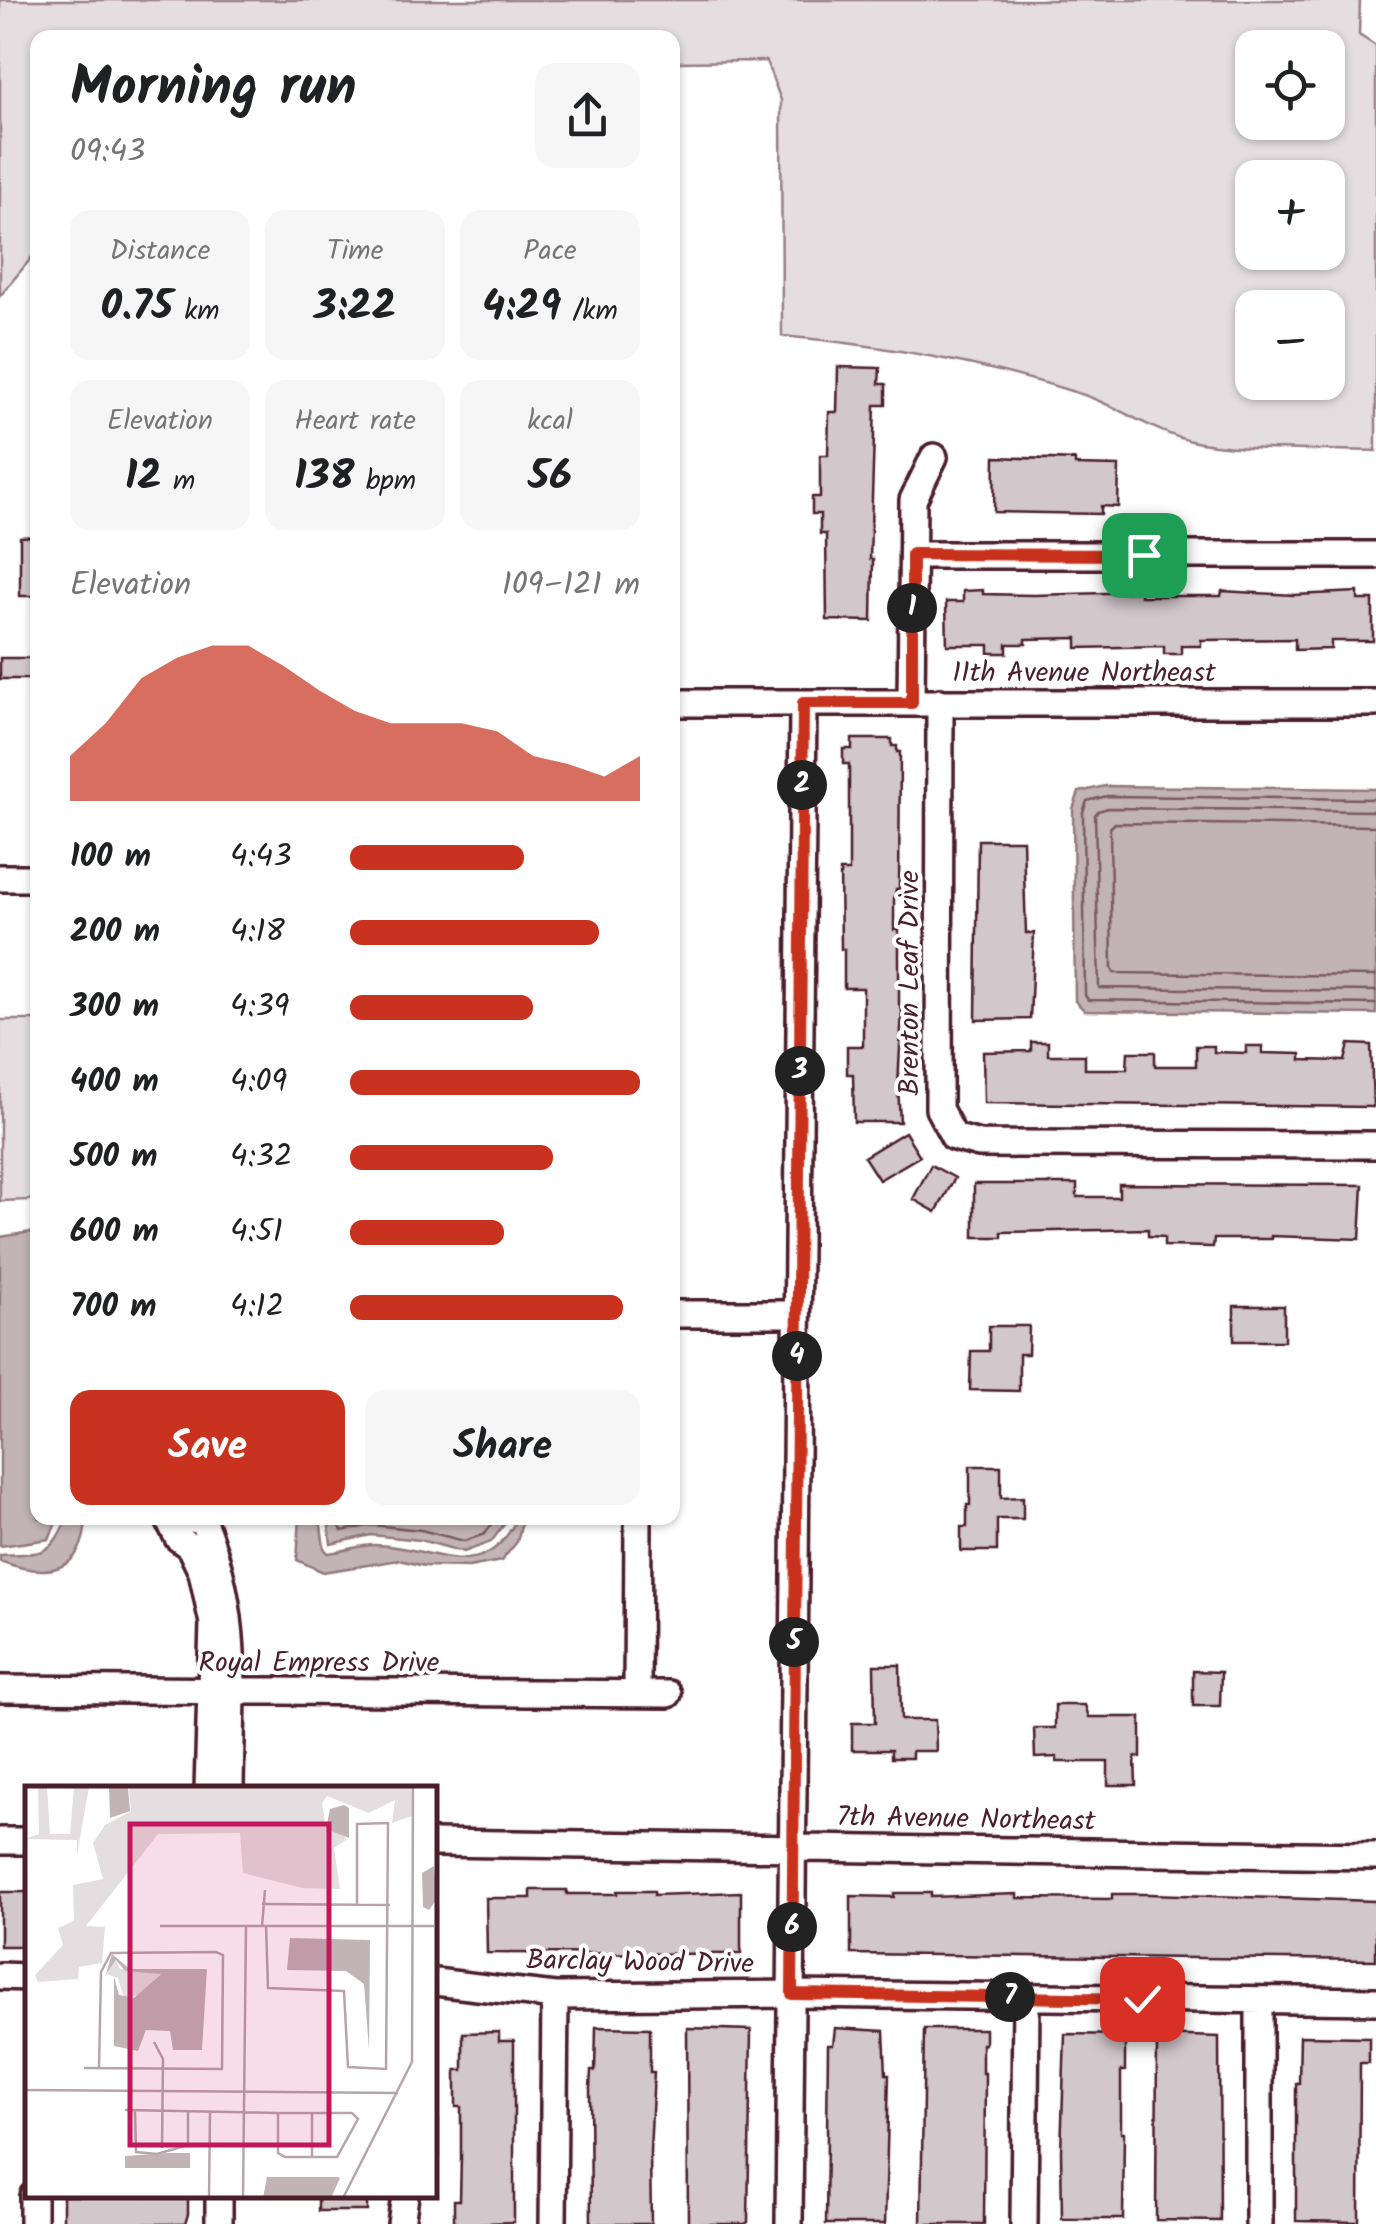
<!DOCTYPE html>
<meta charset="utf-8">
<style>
body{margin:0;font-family:Kalam,sans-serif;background:#f6f6f6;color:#202124;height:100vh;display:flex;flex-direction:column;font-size:38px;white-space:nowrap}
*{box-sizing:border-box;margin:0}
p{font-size:32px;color:#757577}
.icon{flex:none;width:55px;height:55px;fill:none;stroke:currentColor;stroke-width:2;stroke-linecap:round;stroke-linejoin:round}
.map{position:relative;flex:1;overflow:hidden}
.drawer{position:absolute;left:30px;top:30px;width:650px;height:1495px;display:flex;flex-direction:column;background:#fff;border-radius:20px;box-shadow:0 2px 8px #0004}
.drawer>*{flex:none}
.controls{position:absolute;left:1235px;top:30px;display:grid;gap:20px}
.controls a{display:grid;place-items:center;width:110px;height:110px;border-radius:20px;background:#fff;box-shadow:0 2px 8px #0004;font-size:50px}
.pin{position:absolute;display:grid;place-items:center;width:85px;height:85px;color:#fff;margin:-42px;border-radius:20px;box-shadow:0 5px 15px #0006}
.km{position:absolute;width:50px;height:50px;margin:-25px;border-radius:50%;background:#222;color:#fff;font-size:28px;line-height:50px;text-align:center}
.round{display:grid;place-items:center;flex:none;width:105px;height:105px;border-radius:20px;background:#f6f6f6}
.overview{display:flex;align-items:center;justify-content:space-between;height:170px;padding:0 40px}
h1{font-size:55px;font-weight:600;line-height:75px}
.metrics{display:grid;grid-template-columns:repeat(3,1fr);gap:15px;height:170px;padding:10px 40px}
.metrics div{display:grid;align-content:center;border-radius:20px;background:#f6f6f6;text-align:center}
.metrics b{font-size:42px;font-weight:600}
.metrics small{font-size:28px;font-weight:400}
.metrics p{font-size:28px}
.chart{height:280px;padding:20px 40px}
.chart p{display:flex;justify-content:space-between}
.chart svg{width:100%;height:180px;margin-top:10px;fill:#c8321e;opacity:.7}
.action{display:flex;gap:20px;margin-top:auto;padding:20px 40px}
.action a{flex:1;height:115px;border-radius:20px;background:#c8321e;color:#fff;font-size:40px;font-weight:600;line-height:115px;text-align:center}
.action a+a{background:#f6f6f6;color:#202124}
ul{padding:0 40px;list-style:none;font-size:32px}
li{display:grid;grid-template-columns:160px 120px 1fr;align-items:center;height:75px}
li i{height:25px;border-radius:12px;background:#c8321e}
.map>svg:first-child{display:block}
.green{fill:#e5dee0;stroke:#987e86;stroke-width:2.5;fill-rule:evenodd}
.water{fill:#c1b3b6;stroke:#91787e;stroke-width:2.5}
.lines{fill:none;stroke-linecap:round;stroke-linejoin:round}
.shore{stroke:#7a5a63;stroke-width:2.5}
.building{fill:#d2c7cb;stroke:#4a1f2b;stroke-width:2.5}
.minor-casing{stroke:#4a1f2b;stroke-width:32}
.minor{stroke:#fff;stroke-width:25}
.route-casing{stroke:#fff;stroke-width:20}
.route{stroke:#c8321e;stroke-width:12}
.labels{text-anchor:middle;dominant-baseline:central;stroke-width:8;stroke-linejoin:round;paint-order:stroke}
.street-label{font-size:28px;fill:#4a1f2b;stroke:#fff}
.inset-road{fill:none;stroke:#b7a5aa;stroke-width:2.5}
.view{fill:#c2185b;fill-opacity:0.15;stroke:#c2185b;stroke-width:5}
.inset-edge{fill:none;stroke:#4a1f2b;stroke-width:5}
</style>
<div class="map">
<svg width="1376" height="2224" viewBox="0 0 1376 2224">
<rect width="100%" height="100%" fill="#fff"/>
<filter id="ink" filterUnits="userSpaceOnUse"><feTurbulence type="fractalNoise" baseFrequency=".01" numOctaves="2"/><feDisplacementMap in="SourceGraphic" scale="20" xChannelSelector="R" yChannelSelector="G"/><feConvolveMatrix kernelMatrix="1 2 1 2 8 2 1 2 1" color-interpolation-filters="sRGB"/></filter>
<g filter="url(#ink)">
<!-- green -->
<path class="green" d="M0 0H1360L1359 35 1376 46V451C1319 449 1258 452 1201 443 1158 436 1121 407 1081 394 984 363 883 345 782 336L781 100 766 61 673 62 672 38H38L37 251 0 296ZM1252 48H1328V122H1252ZM1252 178H1328V252H1252ZM1252 308H1328V382H1252Z
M0 1020H37V1195L30 1200 0 1201Z"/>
<!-- water -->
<path class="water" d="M1105 786 1376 789V1014L1085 1011 1075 1001 1073 809 1079 792Z
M37 1231 38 1518H58L49 1539 0 1546V1237Z
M67 1518H86C84 1575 45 1578 0 1561V1555C42 1553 51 1557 67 1518Z
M300 1518H320L324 1548 328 1553C343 1552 359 1545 374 1545 433 1545 483 1590 517 1518H523L517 1542 501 1561 469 1567 424 1566 399 1560 323 1572 297 1560Z
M328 1518H509L491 1542 464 1552 420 1540 371 1535 331 1544Z"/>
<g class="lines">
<!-- shore -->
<path class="shore" d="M1376 799 1107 796 1087 801 1083 812 1085 995 1088 1000 1376 1004
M1376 811 1108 808 1098 811 1095 815 1099 988 1376 991
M1376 826 1115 823 1110 828 1112 969 1114 973 1376 976
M337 1518 342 1531 372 1525 421 1530 464 1541 485 1534 496 1518"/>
</g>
<!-- building -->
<path class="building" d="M838 367 880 368 879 384H886V405H875L870 559H873L872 621 827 620 826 534H820V514H812V497H820V455H828L829 412H837Z
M995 457 1075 460V465L1119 466 1118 507 1101 506V514L994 512Z
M38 536V596H20V537Z
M983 590V594L1034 595 1140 592V596H1221L1222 591 1294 595 1358 592V600H1373V641H1331V649L1295 650V639L1201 640V646H1181V654H1164V646L1077 648V638L1026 639V644H1007V653H989V645H947L946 602H963V591Z
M0 658H38V679H0Z
M852 739H892V746H897V752H900L899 889H896L894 899V930H899V1004L902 1010 898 1086 900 1122H854L853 1074H847V1046H863V988H844V949H841L840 871H849V764H843V749H852Z
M978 840H1023L1026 933H1034L1030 1019 976 1020Z
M1031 1042H1048V1055H1085V1069H1127L1128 1052H1155V1066H1196V1046H1214V1052L1246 1053V1046H1262V1053L1301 1054V1060L1345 1061 1349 1044 1371 1045 1373 1107 984 1103 983 1052 1031 1051Z
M905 1132 920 1156 879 1180 864 1157Z
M931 1165 955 1178 936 1212 913 1199Z
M974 1184H1077V1197H1119V1184L1363 1185 1360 1239 1271 1236V1239H1214L1213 1247 1164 1246V1237L1148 1236V1229L1002 1232V1237H974Z
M1234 1306H1284V1341H1234Z
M989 1326H1029L1028 1354H1019V1391L970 1390 971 1351H989Z
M970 1466H1001V1498L1023 1497V1519H997V1551H961V1527H967V1505H970Z
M874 1665H900L901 1720H935L936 1751H912V1758H891V1750H852V1723H875Z
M1193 1671 1221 1672 1220 1706H1193Z
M1055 1705H1085L1089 1717H1141V1757H1135L1136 1785H1108V1762H1057V1757L1035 1758 1034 1728H1055Z
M531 1890H567V1894H617V1891H654V1895L741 1892V1954L487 1953 486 1898H531Z
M0 1892H28V1946H0Z
M894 1893H931V1897L1017 1894V1898L1112 1899V1894H1149L1376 1901V1960L851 1954V1896L894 1897Z
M596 2027 650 2028V2072H654L650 2152 651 2224H591L590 2088 591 2071H595Z
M687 2028 751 2030 748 2222 745 2224H688Z
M835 2028 884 2031 886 2074H889L885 2224H826L828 2045H833Z
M924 2029H985V2044H982V2073H985L984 2224H921Z
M499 2032V2041H514V2222L454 2224V2200H460L461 2157V2107H456V2070H463V2033Z
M1065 2034 1125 2035V2071H1121V2132H1124L1123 2219H1062L1061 2151Z
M1157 2035 1219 2037 1220 2221 1156 2220Z
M1300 2036 1369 2037V2063H1360L1359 2222 1296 2221V2083H1299Z
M63 2196H188V2214L185 2224H63Z
M318 2196H367V2211H318Z"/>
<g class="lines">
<!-- minor casing -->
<g class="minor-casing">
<path id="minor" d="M913 555H1376
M940 702 939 1109 954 1137 979 1144 1376 1145
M672 703H1376
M911 703 913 500 934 457
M0 878H38
M672 1314H797
M168 1518 178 1538 190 1547 202 1572 213 1623 208 1789
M188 1518 203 1522C241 1615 231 1692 230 1789
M0 1689 668 1694
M637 1694 638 1518
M0 1841H28
M435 1843 1376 1856
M0 1976 28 1977
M435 1982 555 1996 791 1994 1376 2001
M33 2224V2196
M219 2224V2196
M401 2224 405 2196
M553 2224 555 1996
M789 2224 803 703
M1024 2224 1026 1998
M1259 2224V2001"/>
</g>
<!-- minor -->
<use href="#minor" class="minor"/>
</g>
</g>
<g class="lines" filter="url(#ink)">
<!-- route casing -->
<g class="route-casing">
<path id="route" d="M1142 1999 792 1994 803 703H912V554L1144 555"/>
</g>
<!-- route -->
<use href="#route" class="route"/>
</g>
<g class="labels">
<!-- street labels -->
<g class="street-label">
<text x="1084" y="673">11th Avenue Northeast</text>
<text transform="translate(910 983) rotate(-90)">Brenton Leaf Drive</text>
<text x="319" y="1663">Royal Empress Drive</text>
<text transform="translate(966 1820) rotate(1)">7th Avenue Northeast</text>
<text transform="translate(640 1963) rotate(1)">Barclay Wood Drive</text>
</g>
</g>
<!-- overview -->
<g transform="translate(25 1786)">
<rect width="412" height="412" fill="#fff"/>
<path d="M13 1H22L25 48H45L49 1H64L52 68V54L0 53 14 48ZM104 1H387V30L367 37 370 14 344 27 302 10 297 17 301 43 317 45 321 54 309 62 315 103 278 102 218 87 215 47 133 48 61 140 80 141 77 177 54 181 53 193 13 196 10 189 38 159 33 142 49 135 48 99 78 93 68 57 80 39 106 25ZM91 174 95 183 136 187 115 208 99 212 93 192 81 188Z" fill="#e5dee0"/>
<path d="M84 1H103L105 25 85 32ZM319 19 324 22V52L301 43 305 23ZM409 80 412 113 404 124 398 121 397 87ZM265 152 345 154 344 264 339 198 321 185 262 184ZM87 168 105 183H182L177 264H148L145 245 121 244 113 265 89 260V191L94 209 109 212 136 188 100 185 91 174 81 188ZM143 367H165V382H100V370ZM242 391H313L315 392 306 412H238Z" fill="#c1b3b6"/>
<path class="inset-road" d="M237 118 365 119M413 122V186M135 140H409M237 140 240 104M241 140 243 202 319 205 323 281 361 283 363 37 332 38V118M129 256 138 273 137 362M59 282 198 283M74 282 76 186 86 167 191 166 198 169 197 283M0 304 373 307M100 324 253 327V367L260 371H312L333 333 327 327H253M110 324 111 366 132 368 163 359V324M413 329V372M287 371V327M184 412 185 326M218 412 221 140M318 412 387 276 388 1"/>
<path class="view" d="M105 38H304V359H105Z"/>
<rect width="412" height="412" class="inset-edge"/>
</g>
</svg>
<div class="controls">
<a><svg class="icon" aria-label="locate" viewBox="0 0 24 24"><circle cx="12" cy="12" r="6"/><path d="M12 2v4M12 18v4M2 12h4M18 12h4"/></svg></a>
<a>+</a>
<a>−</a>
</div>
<div class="pin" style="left:1144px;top:555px;background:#1e9e55"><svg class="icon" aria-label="arrive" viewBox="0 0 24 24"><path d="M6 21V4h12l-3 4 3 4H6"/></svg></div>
<div class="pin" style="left:1142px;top:1999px;background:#d93025"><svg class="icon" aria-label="check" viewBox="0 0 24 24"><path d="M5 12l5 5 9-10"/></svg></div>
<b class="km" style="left:912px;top:608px">1</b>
<b class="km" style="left:802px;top:785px">2</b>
<b class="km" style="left:800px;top:1071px">3</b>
<b class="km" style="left:797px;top:1356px">4</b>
<b class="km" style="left:794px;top:1642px">5</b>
<b class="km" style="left:792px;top:1927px">6</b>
<b class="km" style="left:1010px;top:1997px">7</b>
<section class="drawer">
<div class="overview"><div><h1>Morning run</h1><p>09:43</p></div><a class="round"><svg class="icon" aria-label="share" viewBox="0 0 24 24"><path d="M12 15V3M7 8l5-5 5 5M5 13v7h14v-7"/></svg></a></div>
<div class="metrics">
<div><p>Distance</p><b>0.75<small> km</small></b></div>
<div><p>Time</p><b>3:22</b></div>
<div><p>Pace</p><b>4:29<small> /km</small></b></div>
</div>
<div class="metrics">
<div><p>Elevation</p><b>12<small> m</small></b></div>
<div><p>Heart rate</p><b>138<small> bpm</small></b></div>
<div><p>kcal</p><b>56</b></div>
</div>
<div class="chart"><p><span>Elevation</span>109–121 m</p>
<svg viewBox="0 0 160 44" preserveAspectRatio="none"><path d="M0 44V33L10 25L20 14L30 9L40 6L50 6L60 11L70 17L80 22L90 25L100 25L110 25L120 27L130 33L140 35L150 38L160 33V44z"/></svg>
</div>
<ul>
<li><b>100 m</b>4:43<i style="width:60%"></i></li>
<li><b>200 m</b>4:18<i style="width:86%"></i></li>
<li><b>300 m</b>4:39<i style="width:63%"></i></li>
<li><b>400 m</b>4:09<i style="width:100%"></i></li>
<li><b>500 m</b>4:32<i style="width:70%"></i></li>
<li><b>600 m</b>4:51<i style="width:53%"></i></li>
<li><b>700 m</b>4:12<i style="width:94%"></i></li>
</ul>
<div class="action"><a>Save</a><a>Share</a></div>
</section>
</div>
